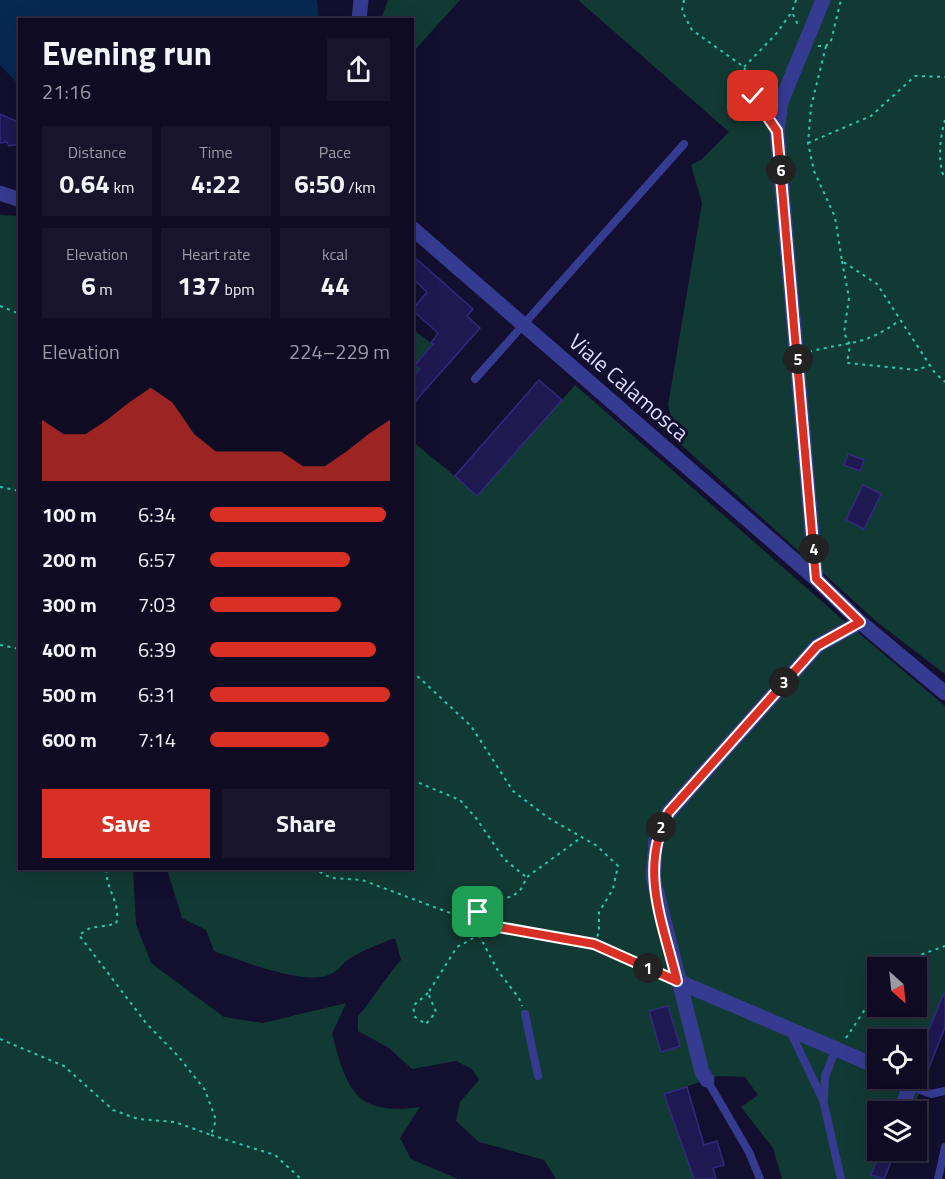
<!DOCTYPE html>
<meta charset="utf-8">
<style>
body{margin:0;font-family:"Titillium Web",sans-serif;background:#17142b;color:#f1f3f6;height:100vh;display:flex;flex-direction:column;font-size:22px;white-space:nowrap}
*{box-sizing:border-box;margin:0}
p{font-size:20px;color:#9b9ba6}
.icon{flex:none;width:33px;height:33px;fill:none;stroke:currentColor;stroke-width:2;stroke-linecap:round;stroke-linejoin:round}
.map{position:relative;flex:1;overflow:hidden}
.side{position:absolute;left:18px;top:18px;width:396px;height:852px;display:flex;flex-direction:column;background:#0e0b23;border-radius:0px;box-shadow:0 6px 24px #0002,0 0 0 2px #2e2b41}
.side>*{flex:none}
.needle{width:39px;rotate:153deg}
.controls{position:absolute;left:867px;top:957px;display:grid;gap:12px}
.controls a{display:grid;place-items:center;width:60px;height:60px;border-radius:0px;background:#0e0b23;box-shadow:0 6px 24px #0002,0 0 0 2px #2e2b41;font-size:30px}
.pin{position:absolute;display:grid;place-items:center;width:51px;height:51px;color:#fff;margin:-26px;border-radius:12px;box-shadow:0 3px 9px #0006}
.km{position:absolute;width:30px;height:30px;margin:-15px;border-radius:50%;background:#222;color:#fff;font-size:16px;line-height:30px;text-align:center}
.round{display:grid;place-items:center;flex:none;width:63px;height:63px;border-radius:0px;background:#17142b}
.summary{display:flex;align-items:center;justify-content:space-between;height:102px;padding:0 24px}
h1{font-size:33px;font-weight:700;line-height:45px}
.stats{display:grid;grid-template-columns:repeat(3,1fr);gap:9px;height:102px;padding:6px 24px}
.stats div{display:grid;align-content:center;border-radius:0px;background:#17142b;text-align:center}
.stats b{font-size:26px;font-weight:700}
.stats small{font-size:16px;font-weight:400}
.stats p{font-size:16px}
.chart{height:168px;padding:12px 24px}
.chart p{display:flex;justify-content:space-between}
.chart svg{width:100%;height:108px;margin-top:6px;fill:#d93025;opacity:.7}
.cta{display:flex;gap:12px;margin-top:auto;padding:12px 24px}
.cta a{flex:1;height:69px;border-radius:0px;background:#d93025;color:#fff;font-size:24px;font-weight:700;line-height:69px;text-align:center}
.cta a+a{background:#17142b;color:#f1f3f6}
ul{padding:0 24px;list-style:none;font-size:20px}
li{display:grid;grid-template-columns:96px 72px 1fr;align-items:center;height:45px}
li i{height:15px;border-radius:8px;background:#d93025}
.map>svg:first-child{display:block}
.green{fill:#123a34;fill-rule:evenodd}
.water{fill:#062952}
.building{fill:#1f1952;stroke:#322980;stroke-width:1.5}
.lines{fill:none;stroke-linecap:round;stroke-linejoin:round}
.path{stroke:#24ccb2;stroke-width:2;stroke-dasharray:3 4.5;stroke-linecap:butt}
.service{stroke:#363b92;stroke-width:8}
.minor{stroke:#363b92;stroke-width:15}
.route-casing{stroke:#fff;stroke-width:12}
.route{stroke:#d93025;stroke-width:8}
.labels{text-anchor:middle;dominant-baseline:central;stroke-width:6;stroke-linejoin:round;paint-order:stroke}
.street-label{font-size:22px;fill:#deddff;stroke:#120f2f}
</style>
<div class="map">
<svg width="945" height="1179" viewBox="0 0 945 1179">
<rect width="100%" height="100%" fill="#120f2f"/>
<!-- green -->
<path class="green" d="M388 0H460L413 52 412 20 381 19Z
M578 0H945V674L877 622 677 441 668 405 702 203 691 165 701 160 729 132Z
M0 215 20 216V868L133 869 136 924 151 963 224 1017 263 1023 346 1003 332 1034C347 1090 355 1116 420 1107L400 1138 411 1159 458 1179H0Z
M413 330 433 344 415 365 420 369 413 377Z
M575 385 842 619 945 706V1029L912 1111 878 1112V1150L896 1151 885 1179H782L773 1148 741 1107 758 1095 745 1077 718 1076 664 1094 694 1179H556L544 1160 479 1142 456 1121 460 1102 479 1080 472 1069 456 1061 412 1069 389 1048 358 1031V1016C374 998 385 978 401 960L395 938C379 944 363 950 349 959 342 964 338 971 331 974 306 987 240 960 214 951L206 930 182 918 167 869 412 868 413 442 478 495ZM878 968H916V1006H878ZM878 1040H916V1078H878Z"/>
<!-- water -->
<path class="water" d="M0 0H317L319 19 20 20 19 85 0 65Z"/>
<!-- building -->
<path class="building" d="M0 114 20 123V144L9 146 7 142 0 143Z
M412 255 473 309 467 316 480 328 412 405V377L420 369 415 365 433 344 431 343 438 333 412 310 427 292 412 278Z
M539 380 562 400 477 496 455 476Z
M848 454 864 460 860 471 844 465Z
M863 485 881 494 864 529 846 520Z
M945 991V1027L926 1075 916 1071V1060Z
M668 1006 680 1046 661 1052 649 1011Z
M687 1087 704 1145 717 1141 724 1165 713 1168 716 1179H694L664 1094Z
M881 1150H895L884 1179 871 1175Z"/>
<g class="lines">
<!-- path -->
<path class="path" d="M684 0 682 11 692 30 744 67 753 96 766 115
M796 0 792 12 798 25
M818 46H826L831 41 841 0
M826 46 811 107 808 143 814 171 835 217 842 261 877 284 935 373 945 382
M744 67 776 34 791 13
M945 120C940 137 937 163 945 179
M808 143 871 116 915 76 945 77
M842 261 849 298 844 333 850 345 847 363 918 370 929 365
M0 306 20 314
M809 352C848 341 864 347 900 320
M0 487 20 491
M0 645 20 649
M412 671 471 726 513 791 547 817 597 846 618 866 613 889 599 912V932L594 944
M412 780 460 800 476 818 504 859 526 877
M313 868 331 878 362 880 485 926 543 933 594 944 663 975
M479 935 498 971 519 998 522 1006
M895 968 906 960 945 946
M428 993 413 1006 415 1017 426 1024 436 1012 428 993 457 947 479 935 476 923 482 905 513 896 521 889 527 877 582 837
M846 1038 878 990
M0 1039 64 1066 113 1110 138 1119 175 1122 211 1135 216 1120 205 1090 178 1056 146 1023 79 935 90 928 116 924C122 903 104 888 107 868
M211 1135 275 1155 301 1179"/>
<!-- service -->
<path class="service" d="M475 379 684 144
M525 1014 538 1076
M790 1031 823 1100 841 1179
M707 1080 749 1152 760 1179
M910 1086 931 1094 945 1091
M824 1098 825 1077 836 1048
M938 1179 945 1147"/>
<!-- minor -->
<path class="minor" d="M359 20 361 0
M0 193 20 200
M412 228 816 579 860 622 945 693
M816 579 777 131 781 102 823 0
M677 981 878 1067
M902 1078 910 1086 905 1099
M707 1080 702 1072 653 877 656 841 669 812 817 646 860 622"/>
</g>
<g class="lines">
<!-- route casing -->
<g class="route-casing">
<path id="route" d="M478 912 476 923 594 944 677 981C663 922 638 869 669 812L817 646 860 622 816 579 777 131 753 96"/>
</g>
<!-- route -->
<use href="#route" class="route"/>
</g>
<g class="labels">
<!-- street labels -->
<g class="street-label">
<text transform="translate(629 387) rotate(41)">Viale Calamosca</text>
</g>
</g>
</svg>
<div class="controls">
<a><svg class="needle" viewBox="-14 -14 28 28"><path d="M0-13l5 13h-10z" fill="#e53935"/><path d="M0 13l5-13h-10z" fill="#9b9ba6"/></svg></a>
<a><svg class="icon" aria-label="locate" viewBox="0 0 24 24"><circle cx="12" cy="12" r="6"/><path d="M12 2v4M12 18v4M2 12h4M18 12h4"/></svg></a>
<a><svg class="icon" aria-label="layers" viewBox="0 0 24 24"><path d="M12 4l9 5-9 5-9-5zM3 14l9 5 9-5"/></svg></a>
</div>
<div class="pin" style="left:478px;top:912px;background:#1e9e55"><svg class="icon" aria-label="arrive" viewBox="0 0 24 24"><path d="M6 21V4h12l-3 4 3 4H6"/></svg></div>
<div class="pin" style="left:753px;top:96px;background:#d93025"><svg class="icon" aria-label="check" viewBox="0 0 24 24"><path d="M5 12l5 5 9-10"/></svg></div>
<b class="km" style="left:648px;top:968px">1</b>
<b class="km" style="left:661px;top:827px">2</b>
<b class="km" style="left:784px;top:682px">3</b>
<b class="km" style="left:814px;top:549px">4</b>
<b class="km" style="left:798px;top:359px">5</b>
<b class="km" style="left:781px;top:170px">6</b>
<section class="side">
<div class="summary"><div><h1>Evening run</h1><p>21:16</p></div><a class="round"><svg class="icon" aria-label="share" viewBox="0 0 24 24"><path d="M12 15V3M7 8l5-5 5 5M5 13v7h14v-7"/></svg></a></div>
<div class="stats">
<div><p>Distance</p><b>0.64<small> km</small></b></div>
<div><p>Time</p><b>4:22</b></div>
<div><p>Pace</p><b>6:50<small> /km</small></b></div>
</div>
<div class="stats">
<div><p>Elevation</p><b>6<small> m</small></b></div>
<div><p>Heart rate</p><b>137<small> bpm</small></b></div>
<div><p>kcal</p><b>44</b></div>
</div>
<div class="chart"><p><span>Elevation</span>224–229 m</p>
<svg viewBox="0 0 160 44" preserveAspectRatio="none"><path d="M0 44V19L10 25L20 25L30 19L40 12L50 6L60 12L70 25L80 32L90 32L100 32L110 32L120 38L130 38L140 32L150 25L160 19V44z"/></svg>
</div>
<ul>
<li><b>100 m</b>6:34<i style="width:98%"></i></li>
<li><b>200 m</b>6:57<i style="width:78%"></i></li>
<li><b>300 m</b>7:03<i style="width:73%"></i></li>
<li><b>400 m</b>6:39<i style="width:92%"></i></li>
<li><b>500 m</b>6:31<i style="width:100%"></i></li>
<li><b>600 m</b>7:14<i style="width:66%"></i></li>
</ul>
<div class="cta"><a>Save</a><a>Share</a></div>
</section>
</div>
